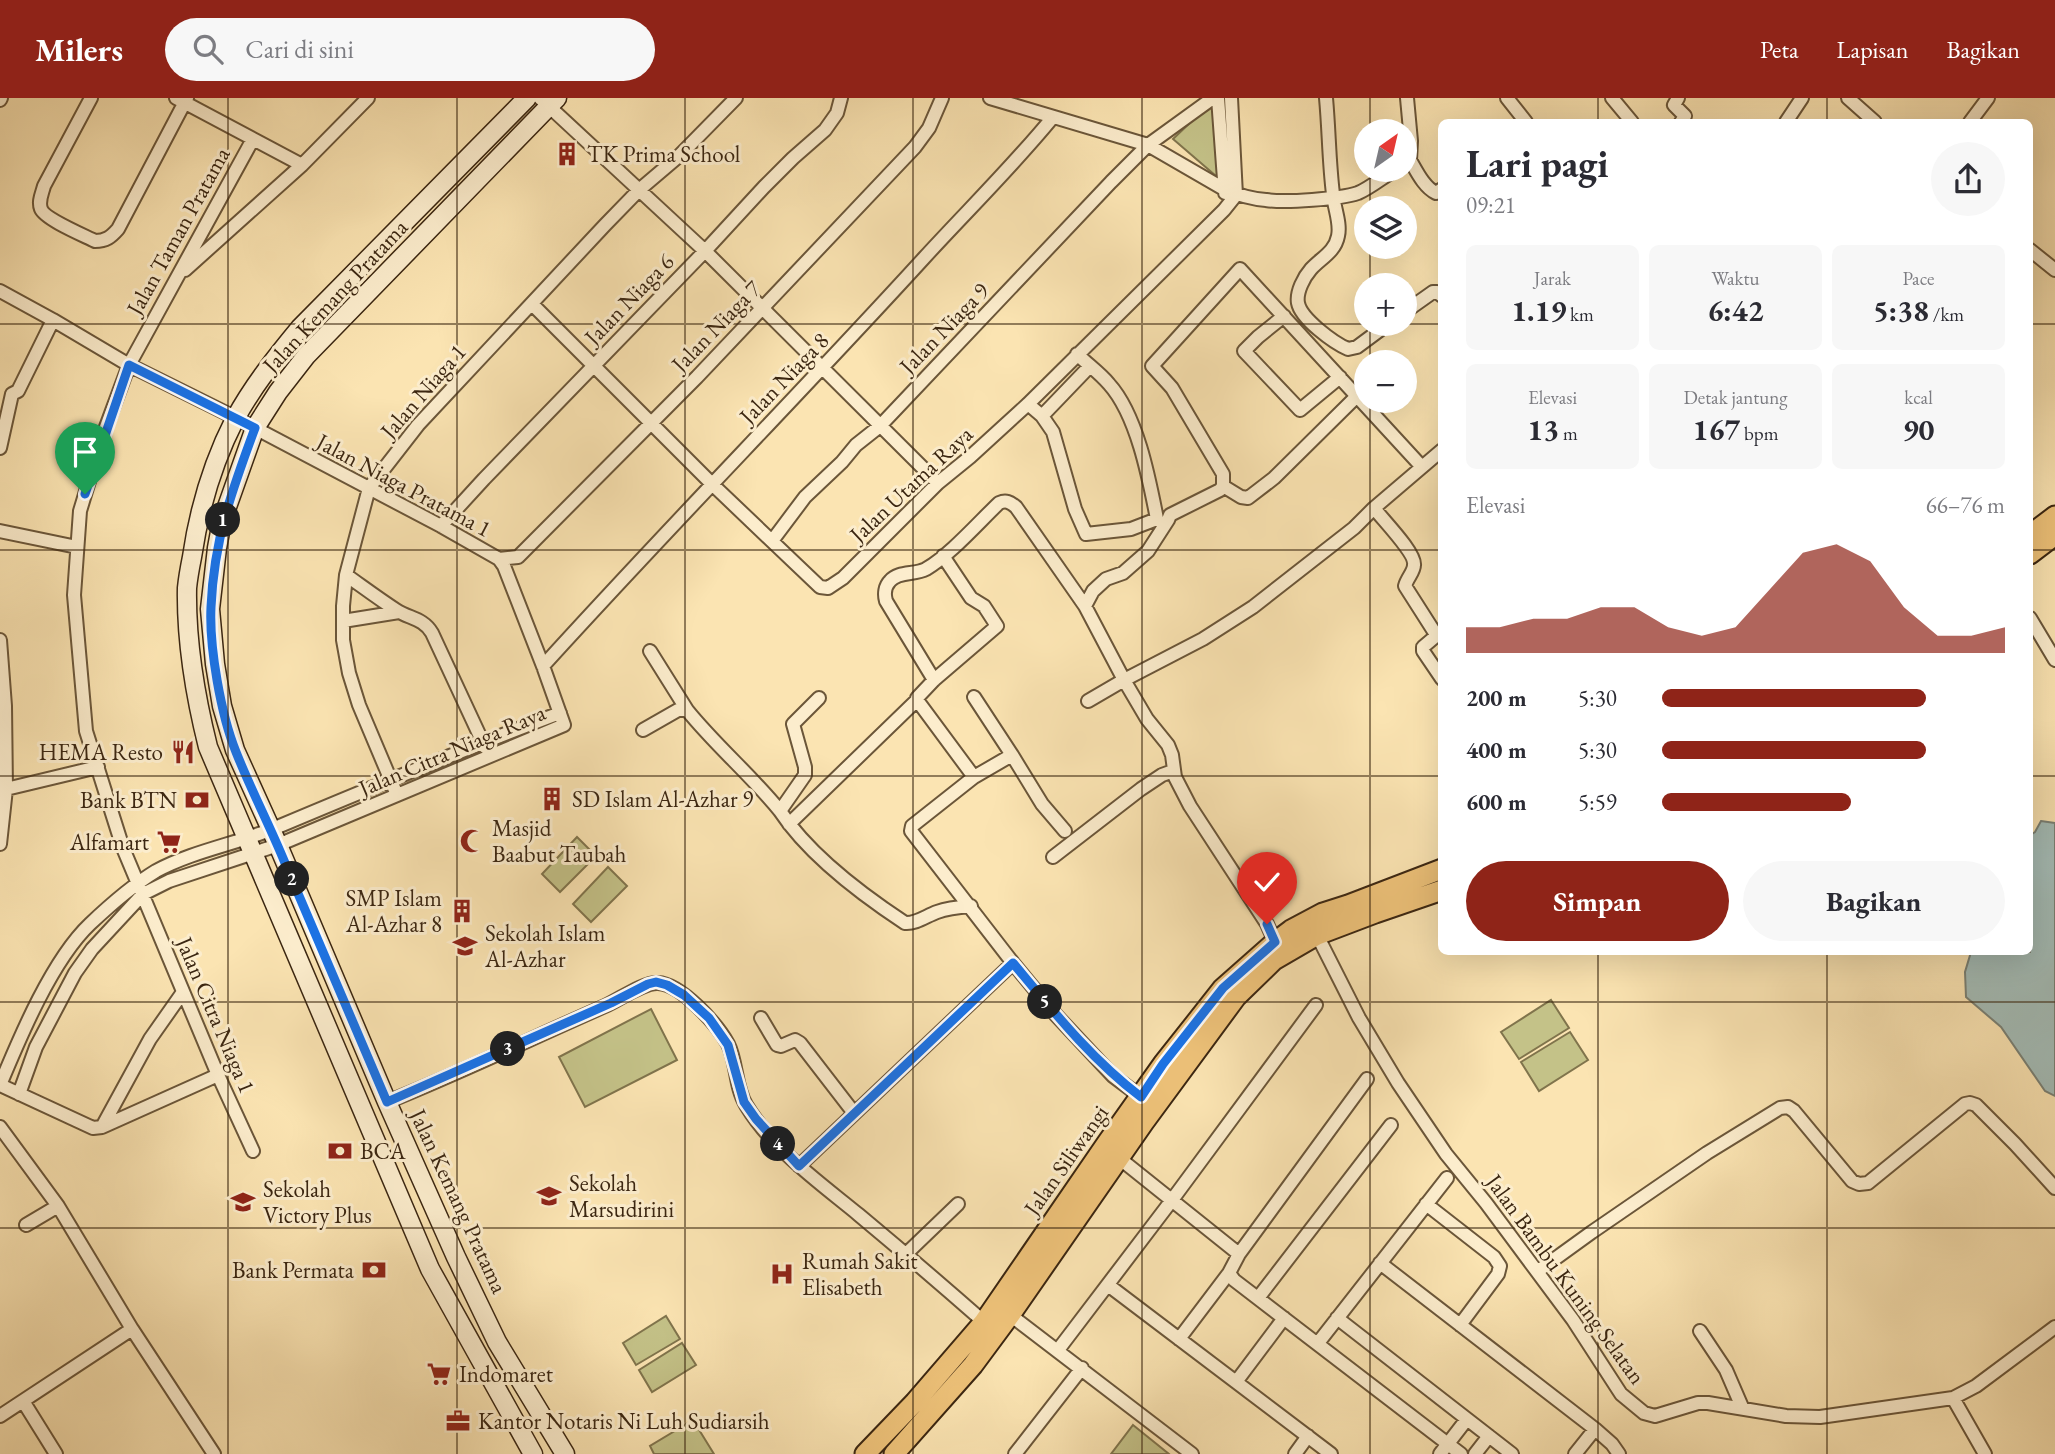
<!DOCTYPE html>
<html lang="id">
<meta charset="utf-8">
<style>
body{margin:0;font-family:"EB Garamond",serif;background:#f7f7f7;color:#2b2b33;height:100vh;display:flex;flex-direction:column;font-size:26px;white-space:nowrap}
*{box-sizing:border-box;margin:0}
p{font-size:23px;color:#7c7c81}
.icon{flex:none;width:38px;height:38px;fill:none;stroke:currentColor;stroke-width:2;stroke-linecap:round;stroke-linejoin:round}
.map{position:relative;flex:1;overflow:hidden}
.details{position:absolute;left:1438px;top:21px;width:595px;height:836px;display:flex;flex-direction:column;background:#fff;border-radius:10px;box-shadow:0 7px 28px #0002}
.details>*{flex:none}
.needle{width:46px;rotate:34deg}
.controls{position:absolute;left:1354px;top:21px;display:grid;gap:14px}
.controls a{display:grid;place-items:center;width:63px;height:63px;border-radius:50%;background:#fff;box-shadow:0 7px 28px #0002;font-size:35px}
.pin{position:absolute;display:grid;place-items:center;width:60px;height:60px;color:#fff;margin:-72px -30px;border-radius:50% 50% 50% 0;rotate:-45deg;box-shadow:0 0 7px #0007}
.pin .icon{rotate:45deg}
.km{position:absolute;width:35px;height:35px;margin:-18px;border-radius:50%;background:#222;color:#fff;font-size:19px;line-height:35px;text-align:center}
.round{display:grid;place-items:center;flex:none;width:74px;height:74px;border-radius:37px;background:#f7f7f7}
.head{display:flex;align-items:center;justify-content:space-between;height:119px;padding:0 28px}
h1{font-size:38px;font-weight:700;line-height:52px}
.stats{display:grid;grid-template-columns:repeat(3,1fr);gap:10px;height:119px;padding:7px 28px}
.stats div{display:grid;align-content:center;border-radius:10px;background:#f7f7f7;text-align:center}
.stats b{font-size:30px;font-weight:700}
.stats small{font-size:19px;font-weight:400}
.stats p{font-size:19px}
.chart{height:196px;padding:14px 28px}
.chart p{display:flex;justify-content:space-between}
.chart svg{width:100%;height:126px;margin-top:7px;fill:#8f2418;opacity:.7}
.cta{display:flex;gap:14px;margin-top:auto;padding:14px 28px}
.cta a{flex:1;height:80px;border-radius:42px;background:#8f2418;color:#fff;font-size:28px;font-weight:700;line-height:80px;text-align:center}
.cta a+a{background:#f7f7f7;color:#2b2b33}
ul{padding:0 28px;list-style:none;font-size:23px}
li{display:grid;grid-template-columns:112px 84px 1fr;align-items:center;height:52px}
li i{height:18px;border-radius:9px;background:#8f2418}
header{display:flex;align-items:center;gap:42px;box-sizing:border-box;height:98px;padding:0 35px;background:#8f2418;color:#fff}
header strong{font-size:33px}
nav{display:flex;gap:38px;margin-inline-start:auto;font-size:24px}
.search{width:490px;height:63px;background:#f7f7f7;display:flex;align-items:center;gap:18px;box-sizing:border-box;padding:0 24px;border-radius:38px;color:#7c7c81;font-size:26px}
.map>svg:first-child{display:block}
.green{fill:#c4c288;stroke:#80744c;stroke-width:2}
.water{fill:#a3bcb7;stroke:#798075;stroke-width:2}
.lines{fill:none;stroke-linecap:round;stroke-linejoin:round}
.street-casing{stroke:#6b5639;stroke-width:16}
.secondary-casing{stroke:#3b2611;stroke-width:21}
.primary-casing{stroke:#3b2611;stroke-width:23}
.street{stroke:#fcedcd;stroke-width:12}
.secondary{stroke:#fcedcd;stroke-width:18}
.primary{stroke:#eec279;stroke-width:19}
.route-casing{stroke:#fff;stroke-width:14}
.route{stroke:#1a73e8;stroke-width:9}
.grid{fill:none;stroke:#3b2611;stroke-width:2;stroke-opacity:0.55}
.labels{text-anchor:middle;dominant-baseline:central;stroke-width:6;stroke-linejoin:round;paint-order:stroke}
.poi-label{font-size:23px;fill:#3b2611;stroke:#fcedcd;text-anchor:start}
.street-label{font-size:23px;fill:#3b2611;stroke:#fcedcd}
</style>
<header>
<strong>Milers</strong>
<div class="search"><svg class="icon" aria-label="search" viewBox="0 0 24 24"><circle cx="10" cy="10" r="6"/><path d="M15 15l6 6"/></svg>Cari di sini</div>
<nav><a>Peta</a><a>Lapisan</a><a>Bagikan</a></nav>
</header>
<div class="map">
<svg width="2055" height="1356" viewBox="0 0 2055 1356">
<rect width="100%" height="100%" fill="#fbe4b2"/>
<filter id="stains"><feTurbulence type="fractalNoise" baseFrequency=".00286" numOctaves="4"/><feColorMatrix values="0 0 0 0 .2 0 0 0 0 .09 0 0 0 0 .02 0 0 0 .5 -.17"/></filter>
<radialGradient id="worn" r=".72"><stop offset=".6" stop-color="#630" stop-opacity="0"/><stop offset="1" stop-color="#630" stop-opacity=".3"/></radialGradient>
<!-- green -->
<path class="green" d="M1215 1 1223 84 1173 41Z
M577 739 596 758 560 794 542 776Z
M608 769 627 788 591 824 573 806Z
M1551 902 1569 930 1519 961 1501 934Z
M651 911 677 962 585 1009 559 959Z
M1570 934 1588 962 1539 993 1521 964Z
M666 1218 680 1241 636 1267 623 1245Z
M682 1245 696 1267 652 1294 639 1272Z
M693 1322 714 1356H654L650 1348Z
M1133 1327 1169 1356H1111Z"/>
<!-- water -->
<path class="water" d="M2041 723 2055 725V998L2045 993 2001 929 1966 899 1965 874 1971 854H2030V737L2035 734Z"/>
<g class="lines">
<!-- street casing -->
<g class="street-casing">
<path id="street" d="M91 0 44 88C42 96 38 103 41 111 45 121 83 137 95 143 106 143 111 139 118 131L187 0
M176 0 302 67
M540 0 705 153 938 385
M990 0 1148 47 1224 91C1238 97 1252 101 1266 102 1285 105 1340 101 1358 95 1370 90 1383 79 1395 72
M1218 0 1225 95
M1326 0C1329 32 1329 64 1333 96 1334 110 1341 125 1338 138 1335 154 1321 160 1311 171 1304 179 1296 194 1298 205 1301 221 1334 245 1348 251L1357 249 1388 226
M1407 0 1411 43 1410 62
M1507 0 1526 24
M1612 0 1632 24
M1678 0 1674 7 1685 18 1681 24
M1848 0 1875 24
M0 2 1 0
M1786 24 1802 0
M1970 24 1988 0
M1410 62C1417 74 1424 89 1436 95L1442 91
M2030 152 2055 172
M185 172 302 67 368 0
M0 193 53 222 129 267 236 320 441 428 499 461 504 468 543 568 564 627 278 747 169 783 143 796 92 851 75 875 36 949 19 996
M532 206 712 386 820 489 828 490 843 480 938 385 970 359 1028 306 1224 112 1236 97 1231 0
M1409 211 1433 194H1437L1442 198
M1284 218 1258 239 1244 253 1300 312 1340 279
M12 296 18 293 53 222
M1028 306 1042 318 1053 334 1075 411 1086 436 1131 431 1157 421C1149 380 1137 317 1109 286 1100 275 1087 266 1077 256
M1042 318 1090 268
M0 350 12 296
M1223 388V376L1172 290 1152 268 1240 171 1422 369
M1223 388 1241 399 1248 400 1274 380 1357 298
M1374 410C1382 421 1416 455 1414 467 1414 474 1407 480 1405 488L1435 535 1436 538 1423 549V553L1442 581
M441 428 484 381 705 153 764 89 793 60 825 32 837 15 841 0
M0 433 77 449
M772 443 805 399 842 364 856 347 880 328 1111 84 1148 47 1213 0
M943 458 971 500 984 508 997 528 934 582 917 600V602L974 679 912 728 911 733 1013 865 1055 916 1113 978 1141 999
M499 461 518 459 697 279 915 49 929 30 942 0
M346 477C363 489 379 501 396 512 410 521 423 520 432 535L485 649
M1085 508 1093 493 1106 481 1123 475 1148 453 1168 422 1170 417 1220 392 1223 388
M2030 520 2055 562
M343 523 399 514
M0 542 5 608 6 691 0 746
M650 553 687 612
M543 568C668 430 798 298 924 160 967 113 1013 68 1053 19
M934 582 886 503C884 496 885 488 890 483 898 473 915 477 926 471 950 457 978 425 999 405 1006 402 1010 404 1016 409L1085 508 1124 582 1203 541 1253 509 1354 430 1374 410 1442 352
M974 599 1012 657 1042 706 1065 733
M819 600 793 626 805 669V677L780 713C809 757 861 796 905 825 916 826 926 818 937 814 948 810 959 809 971 808
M1088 603 1124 582 1147 621 1168 647 1172 657 1175 679 1190 708 1267 826 1275 844
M643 632 678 612H687C716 648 751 677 780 713
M974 679 1012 657
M0 691H6L98 669
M397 697 359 607 349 575 343 542V508L346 477 369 390 418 327 605 127 639 92 679 58 736 0
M789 726 917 602
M1053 759 1141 691 1162 677 1173 673
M1317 837 1359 920 1398 985 1446 1056 1486 1105 1573 1222 1621 1296 1644 1315 1655 1318 1698 1305H1708L1786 1318 1820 1319 1953 1300 1976 1288 2055 1229
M183 894 150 941 102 1029 218 977
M761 920 777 947 781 948 795 942 800 945 854 1015
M1367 981 1239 1156 1229 1175 1234 1182 1461 1356
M0 987C20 939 52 862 90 826 109 808 133 787 156 773 193 753 236 746 275 730 370 690 464 651 560 615
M0 987 93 1030 102 1029
M387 1004C460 975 532 940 605 908 619 902 643 884 658 885 681 886 717 926 728 946 737 964 735 989 746 1007 773 1052 819 1084 859 1117 901 1152 943 1188 984 1224
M0 1029 58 1108 132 1231
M253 1053 218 977 123 750 86 633 74 497 80 413 103 337 129 267 253 41
M1119 1060 1239 1156
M799 1068 1013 865
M1426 1106 1494 1159 1500 1168 1498 1176 1460 1227
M26 1127 58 1108
M906 1156 958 1106
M1380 1165 1595 1331 1575 1356
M1538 1173 1592 1134 1707 1055 1780 1010 1788 1009 1794 1013 1852 1083 1859 1086 1868 1085 1965 1006 1970 1005 1976 1007 2015 1046 2055 1090
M1108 1187 1331 1356
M1258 1200 1391 1027
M1005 1213 1192 1356
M1337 1220 1512 1356
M1700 1233 1726 1272 1742 1309
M1179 1241 1229 1175
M1318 1245 1447 1080
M1058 1252 1172 1102 1316 907
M1236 1284 1284 1220
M1953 1300 1985 1356
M23 1303 56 1356
M0 1318 132 1231 214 1356
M1595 1331 1612 1346 1619 1356
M1015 1356 1082 1270
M1295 1356 1308 1338
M1440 1356 1467 1321
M1475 1356 1489 1338"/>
</g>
<!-- secondary casing -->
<g class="secondary-casing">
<path id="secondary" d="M527 0 300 230C276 259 253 288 235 321 213 364 199 411 192 459 190 469 188 480 187 490 186 544 195 597 208 649L430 1171 533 1356
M557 0 306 258 278 294 255 330 222 423 217 450 210 511 215 566 222 608 235 652 278 747 387 1004 456 1159 497 1244 565 1356"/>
</g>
<!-- primary casing -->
<g class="primary-casing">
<path id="primary" d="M2030 437 2055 418
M2030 456 2055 437
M865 1356 915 1304 984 1224 1107 1045 1163 966 1223 890 1275 844 1291 832 1323 815 1348 807 1442 771
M894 1356 973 1267 1010 1217 1144 1024 1236 899 1274 862 1317 837 1375 815 1442 792"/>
</g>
<!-- street -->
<use href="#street" class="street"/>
<!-- secondary -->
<use href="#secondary" class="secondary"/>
<!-- primary -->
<use href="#primary" class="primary"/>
</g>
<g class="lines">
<!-- route casing -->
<g class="route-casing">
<path id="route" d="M85 396 129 267 255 330C232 392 214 441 211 509 209 549 221 617 236 654 251 692 270 728 285 765 319 845 353 924 387 1004L611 905 648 886 656 884 667 887 684 897 709 920 728 947 744 1004 756 1021 799 1068 1013 865C1053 913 1091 961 1141 999L1163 966 1223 890 1275 844 1267 826"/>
</g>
<!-- route -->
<use href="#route" class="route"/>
</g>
<!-- grid -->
<path class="grid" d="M228 0V1356M457 0V1356M685 0V1356M913 0V1356M1142 0V1356M1370 0V33M1598 0V24M1827 0V24M1370 72V110M1370 149V187M0 226H1442M1370 226V264M2030 226H2055M1370 303V1356M0 452H1442M2030 452H2055M0 678H1442M2030 678H2055M1598 854V1356M1827 854V1356M0 904H2055M0 1130H2055"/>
<!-- icons -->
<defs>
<g id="building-bare" transform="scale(1.89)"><path d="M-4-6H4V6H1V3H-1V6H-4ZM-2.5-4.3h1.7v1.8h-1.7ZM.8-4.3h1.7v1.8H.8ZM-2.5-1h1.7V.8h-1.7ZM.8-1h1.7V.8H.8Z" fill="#8f2418" stroke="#fcedcd" stroke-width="2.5" paint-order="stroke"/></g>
<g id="restaurant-bare" transform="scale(1.89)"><path d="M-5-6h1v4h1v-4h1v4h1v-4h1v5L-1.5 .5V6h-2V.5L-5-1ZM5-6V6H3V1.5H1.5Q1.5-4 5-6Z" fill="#8f2418" stroke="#fcedcd" stroke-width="2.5" paint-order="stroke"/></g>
<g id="bank-bare" transform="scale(1.89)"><path d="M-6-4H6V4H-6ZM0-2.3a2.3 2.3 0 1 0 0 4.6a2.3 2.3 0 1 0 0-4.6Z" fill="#8f2418" stroke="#fcedcd" stroke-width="2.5" paint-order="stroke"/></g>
<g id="mosque-bare" transform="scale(1.89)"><path d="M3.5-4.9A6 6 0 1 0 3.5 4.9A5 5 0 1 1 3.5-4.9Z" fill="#8f2418" stroke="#fcedcd" stroke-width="2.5" paint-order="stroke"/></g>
<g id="supermarket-bare" transform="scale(1.89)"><path d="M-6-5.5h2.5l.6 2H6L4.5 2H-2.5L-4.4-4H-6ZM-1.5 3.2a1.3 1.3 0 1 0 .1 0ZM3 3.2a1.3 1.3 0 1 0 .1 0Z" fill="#8f2418" stroke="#fcedcd" stroke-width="2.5" paint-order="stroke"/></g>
<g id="school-bare" transform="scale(1.89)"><path d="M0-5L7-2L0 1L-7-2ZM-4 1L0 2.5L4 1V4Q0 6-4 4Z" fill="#8f2418" stroke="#fcedcd" stroke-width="2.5" paint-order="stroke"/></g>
<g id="hospital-bare" transform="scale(1.89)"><path d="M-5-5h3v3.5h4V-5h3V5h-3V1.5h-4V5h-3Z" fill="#8f2418" stroke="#fcedcd" stroke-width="2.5" paint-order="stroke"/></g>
<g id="office-bare" transform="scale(1.89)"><path d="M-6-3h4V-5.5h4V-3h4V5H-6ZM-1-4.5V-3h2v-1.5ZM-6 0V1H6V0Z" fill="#8f2418" stroke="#fcedcd" stroke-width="2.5" paint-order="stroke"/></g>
</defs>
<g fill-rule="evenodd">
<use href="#building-bare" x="567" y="56"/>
<use href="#restaurant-bare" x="183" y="654"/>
<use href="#building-bare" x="552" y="701"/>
<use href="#bank-bare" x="197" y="702"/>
<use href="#mosque-bare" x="472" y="743"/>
<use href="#supermarket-bare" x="169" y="744"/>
<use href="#building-bare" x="462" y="813"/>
<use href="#school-bare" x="465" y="848"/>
<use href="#bank-bare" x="340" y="1053"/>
<use href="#school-bare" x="549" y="1098"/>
<use href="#school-bare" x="243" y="1104"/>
<use href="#bank-bare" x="374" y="1172"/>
<use href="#hospital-bare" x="782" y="1176"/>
<use href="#supermarket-bare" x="439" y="1276"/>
<use href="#office-bare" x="458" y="1323"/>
</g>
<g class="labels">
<!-- poi labels -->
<g class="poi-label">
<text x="587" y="56">TK Prima School</text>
<text x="163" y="654" text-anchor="end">HEMA Resto</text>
<text x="572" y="701">SD Islam Al-Azhar 9</text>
<text x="177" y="702" text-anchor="end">Bank BTN</text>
<text x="492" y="730">Masjid<tspan x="492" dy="26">Baabut Taubah</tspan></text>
<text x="149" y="744" text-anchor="end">Alfamart</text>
<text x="442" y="800" text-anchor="end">SMP Islam<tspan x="442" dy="26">Al-Azhar 8</tspan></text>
<text x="485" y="835">Sekolah Islam<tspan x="485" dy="26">Al-Azhar</tspan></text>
<text x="360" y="1053">BCA</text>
<text x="569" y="1085">Sekolah<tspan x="569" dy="26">Marsudirini</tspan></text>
<text x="263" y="1091">Sekolah<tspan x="263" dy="26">Victory Plus</tspan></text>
<text x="802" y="1163">Rumah Sakit<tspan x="802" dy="26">Elisabeth</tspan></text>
<text x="354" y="1172" text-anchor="end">Bank Permata</text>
<text x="459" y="1276">Indomaret</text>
<text x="478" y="1323">Kantor Notaris Ni Luh Sudiarsih</text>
</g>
<!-- street labels -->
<g class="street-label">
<text transform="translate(178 133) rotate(-61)">Jalan Taman Pratama</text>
<text transform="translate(335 198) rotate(-47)">Jalan Kemang Pratama</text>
<text transform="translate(629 201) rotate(-46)">Jalan Niaga 6</text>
<text transform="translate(716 228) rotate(-46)">Jalan Niaga 7</text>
<text transform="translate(944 230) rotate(-46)">Jalan Niaga 9</text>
<text transform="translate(784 280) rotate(-46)">Jalan Niaga 8</text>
<text transform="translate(423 293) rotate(-49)">Jalan Niaga 1</text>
<text transform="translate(911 386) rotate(-43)">Jalan Utama Raya</text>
<text transform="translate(404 387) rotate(28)">Jalan Niaga Pratama 1</text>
<text transform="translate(452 652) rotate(-23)">Jalan Citra Niaga Raya</text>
<text transform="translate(216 917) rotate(67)">Jalan Citra Niaga 1</text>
<text transform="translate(1066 1062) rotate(-55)">Jalan Siliwangi</text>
<text transform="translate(459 1103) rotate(65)">Jalan Kemang Pratama</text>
<text transform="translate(1566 1181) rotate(54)">Jalan Bambu Kuning Selatan</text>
</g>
</g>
<rect width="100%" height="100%" filter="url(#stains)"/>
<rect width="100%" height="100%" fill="url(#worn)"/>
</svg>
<div class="controls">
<a><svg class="needle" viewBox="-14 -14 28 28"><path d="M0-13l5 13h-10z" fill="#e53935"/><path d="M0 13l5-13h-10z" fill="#7c7c81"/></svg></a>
<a><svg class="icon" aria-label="layers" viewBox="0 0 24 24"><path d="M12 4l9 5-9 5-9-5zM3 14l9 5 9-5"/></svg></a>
<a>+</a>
<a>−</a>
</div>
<div class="pin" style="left:85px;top:396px;background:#1e9e55"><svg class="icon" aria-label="arrive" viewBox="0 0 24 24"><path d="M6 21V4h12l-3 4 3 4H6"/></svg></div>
<div class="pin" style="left:1267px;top:826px;background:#d93025"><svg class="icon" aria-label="check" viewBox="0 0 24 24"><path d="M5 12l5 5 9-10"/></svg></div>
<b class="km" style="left:223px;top:422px">1</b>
<b class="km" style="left:292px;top:781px">2</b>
<b class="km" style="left:508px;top:951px">3</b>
<b class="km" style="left:778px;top:1046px">4</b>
<b class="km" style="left:1045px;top:904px">5</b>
<section class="details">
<div class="head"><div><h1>Lari pagi</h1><p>09:21</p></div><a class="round"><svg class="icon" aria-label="share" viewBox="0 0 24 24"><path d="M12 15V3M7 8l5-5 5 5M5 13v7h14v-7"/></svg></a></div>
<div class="stats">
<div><p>Jarak</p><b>1.19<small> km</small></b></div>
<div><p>Waktu</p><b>6:42</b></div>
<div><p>Pace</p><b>5:38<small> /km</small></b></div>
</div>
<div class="stats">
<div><p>Elevasi</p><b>13<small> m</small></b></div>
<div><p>Detak jantung</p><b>167<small> bpm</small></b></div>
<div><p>kcal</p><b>90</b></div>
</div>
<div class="chart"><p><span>Elevasi</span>66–76 m</p>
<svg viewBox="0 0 160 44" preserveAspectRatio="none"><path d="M0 44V35L10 35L20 32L30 32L40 28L50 28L60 35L70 38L80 35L90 22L100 9L110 6L120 12L130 28L140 38L150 38L160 35V44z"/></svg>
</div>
<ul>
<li><b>200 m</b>5:30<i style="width:77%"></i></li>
<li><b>400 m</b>5:30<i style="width:77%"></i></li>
<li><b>600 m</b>5:59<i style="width:55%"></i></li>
</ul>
<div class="cta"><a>Simpan</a><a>Bagikan</a></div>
</section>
</div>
